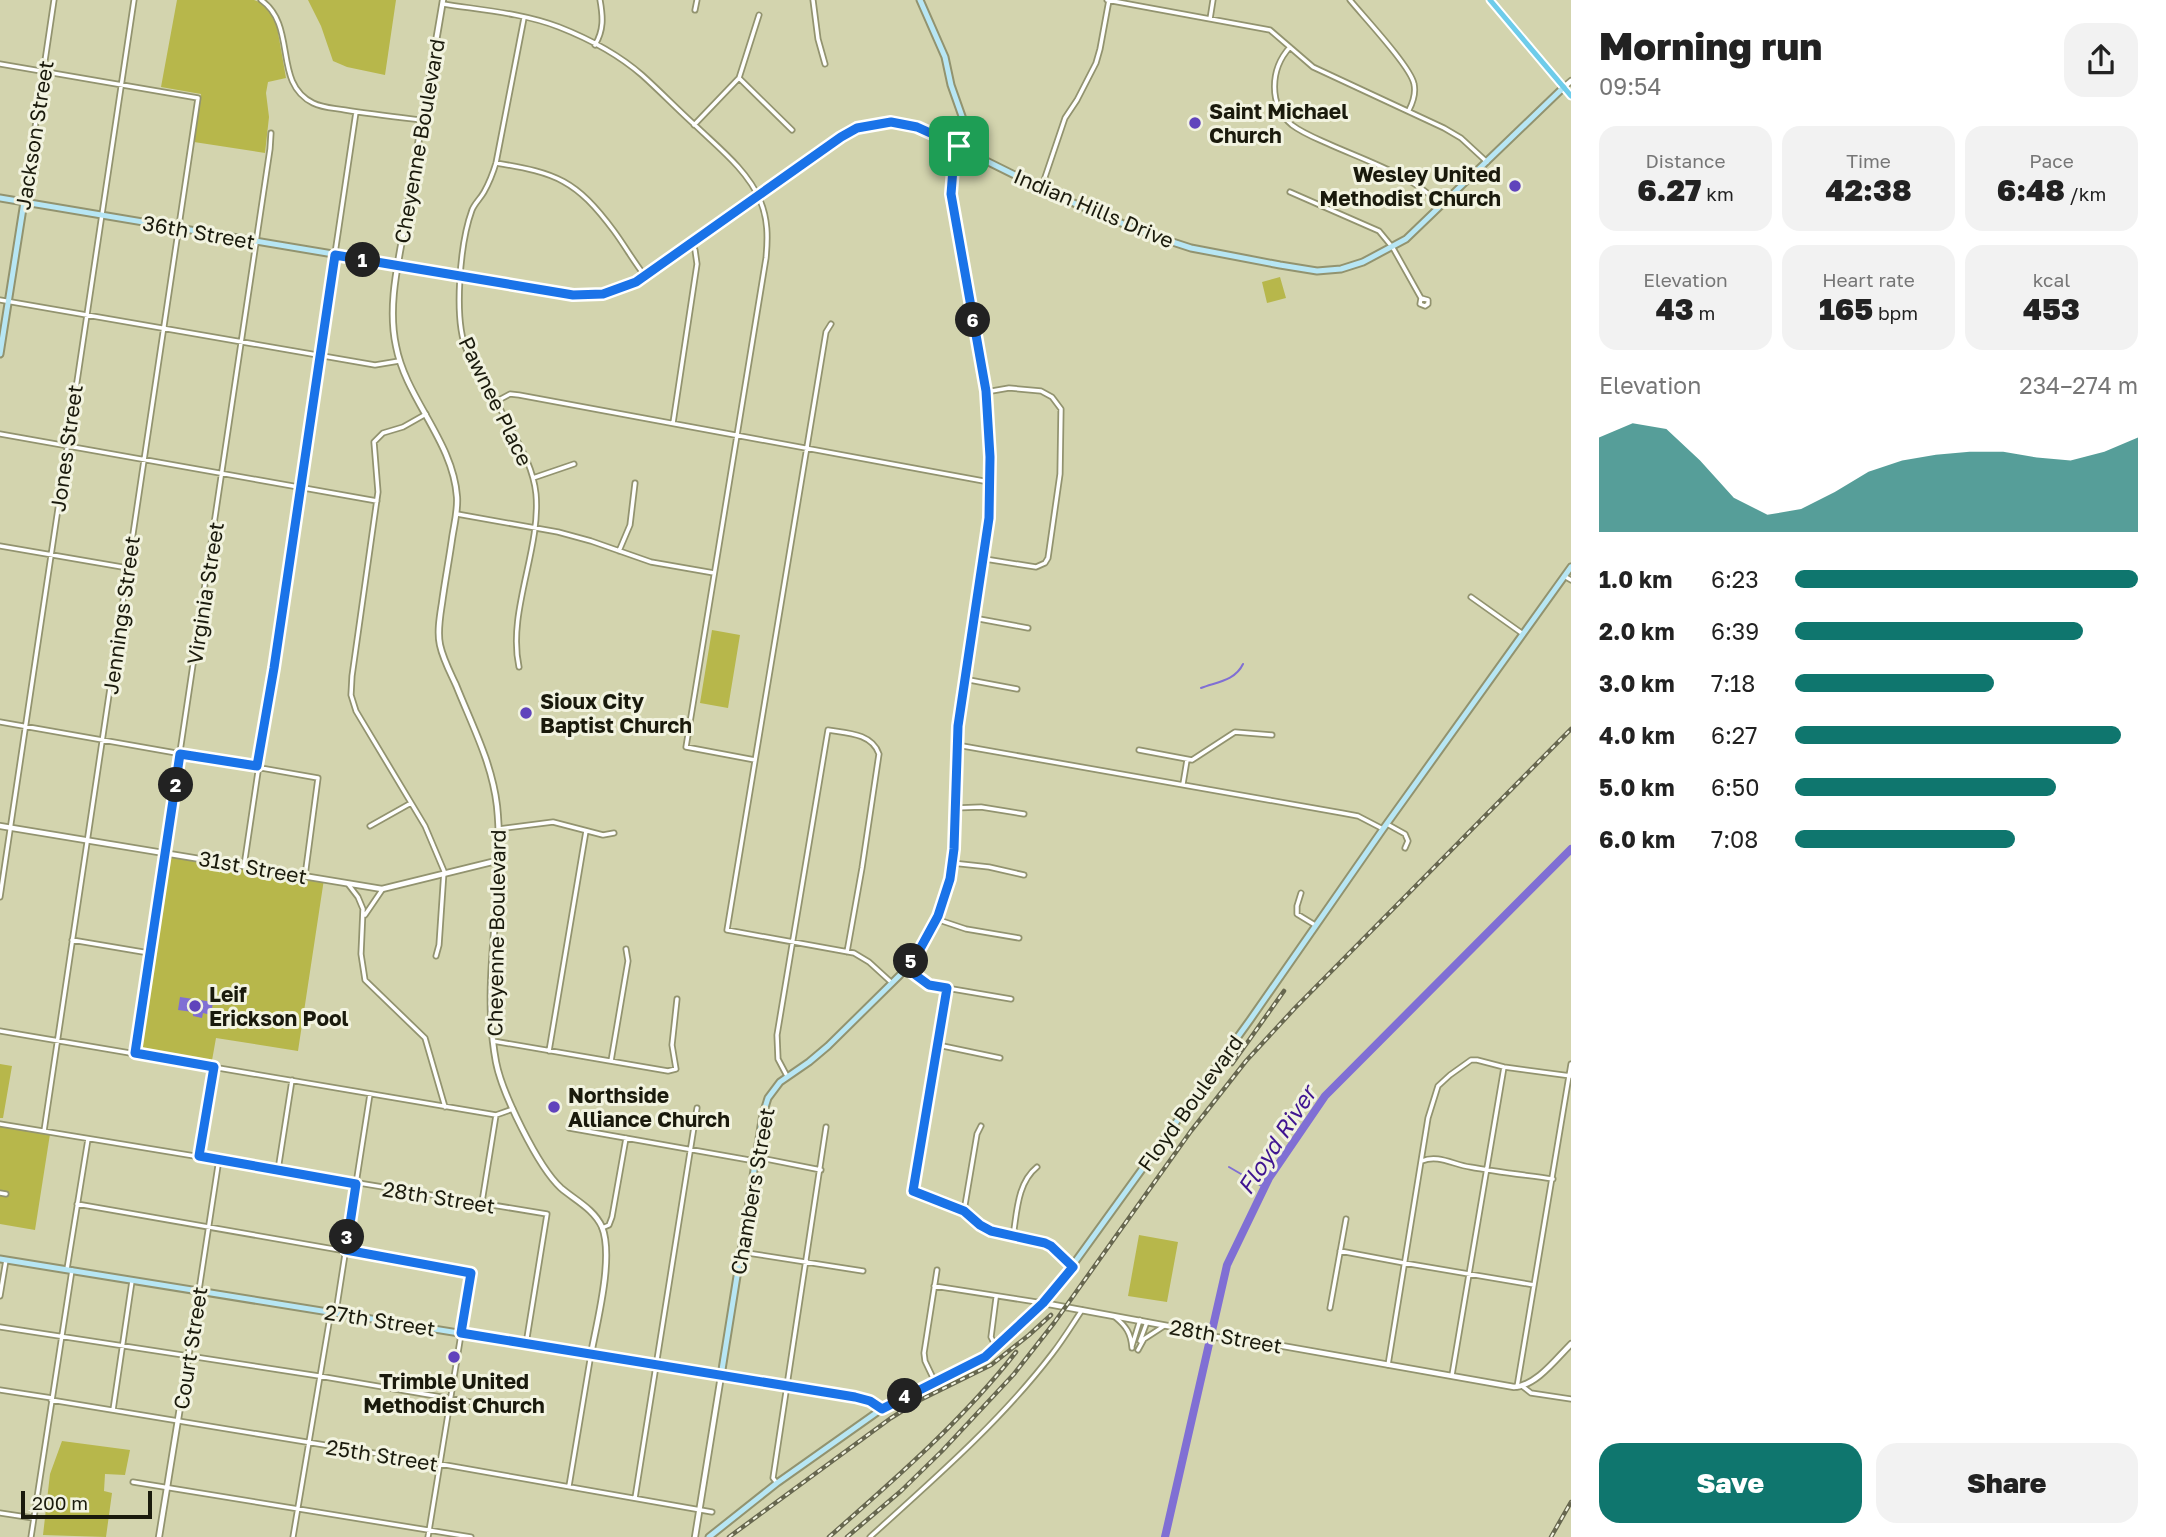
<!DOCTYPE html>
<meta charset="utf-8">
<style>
body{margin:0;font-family:"Golos Text",sans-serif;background:#f2f2f2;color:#222;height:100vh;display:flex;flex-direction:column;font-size:26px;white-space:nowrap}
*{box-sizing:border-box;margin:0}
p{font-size:23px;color:#767676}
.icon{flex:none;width:38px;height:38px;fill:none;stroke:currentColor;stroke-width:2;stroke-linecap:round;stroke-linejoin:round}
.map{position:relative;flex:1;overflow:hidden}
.sheet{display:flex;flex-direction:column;background:#fff;width:595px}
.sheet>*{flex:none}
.scale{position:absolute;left:21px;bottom:18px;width:131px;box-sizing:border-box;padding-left:7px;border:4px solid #1a1a0c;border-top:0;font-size:19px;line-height:24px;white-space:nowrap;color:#1a1a0c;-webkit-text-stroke:5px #f2f3e0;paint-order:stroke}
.pin{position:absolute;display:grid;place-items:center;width:60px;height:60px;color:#fff;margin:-30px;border-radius:14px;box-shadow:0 4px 10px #0006}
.km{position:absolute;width:35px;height:35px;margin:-18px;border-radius:50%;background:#222;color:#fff;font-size:19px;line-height:35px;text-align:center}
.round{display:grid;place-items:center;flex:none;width:74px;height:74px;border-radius:21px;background:#f2f2f2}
.head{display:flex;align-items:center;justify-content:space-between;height:119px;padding:0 28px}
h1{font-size:38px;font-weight:800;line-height:52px}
.metrics{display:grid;grid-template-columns:repeat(3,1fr);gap:10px;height:119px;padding:7px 28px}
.metrics div{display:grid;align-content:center;border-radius:18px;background:#f2f2f2;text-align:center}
.metrics b{font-size:30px;font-weight:800}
.metrics small{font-size:19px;font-weight:400}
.metrics p{font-size:19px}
.chart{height:196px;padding:14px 28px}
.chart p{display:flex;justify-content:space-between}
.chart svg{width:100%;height:126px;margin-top:7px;fill:#0f766e;opacity:.7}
.button{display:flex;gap:14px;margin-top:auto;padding:14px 28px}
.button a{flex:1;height:80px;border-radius:21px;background:#0f766e;color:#fff;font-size:28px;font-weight:800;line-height:80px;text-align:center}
.button a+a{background:#f2f2f2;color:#222}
ul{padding:0 28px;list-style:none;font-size:23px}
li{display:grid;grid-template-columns:112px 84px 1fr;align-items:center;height:52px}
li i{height:18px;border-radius:9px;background:#0f766e}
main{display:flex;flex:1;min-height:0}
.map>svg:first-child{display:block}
.green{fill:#b7b74b}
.water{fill:#806fd4}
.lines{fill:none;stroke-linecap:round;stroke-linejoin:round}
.stream{stroke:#806fd4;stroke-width:2}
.river{stroke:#806fd4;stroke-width:8}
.minor-casing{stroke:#92936f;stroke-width:7}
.tertiary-casing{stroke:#92936f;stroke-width:8}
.secondary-casing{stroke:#92936f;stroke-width:9}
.primary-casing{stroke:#fff;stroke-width:9}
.minor{stroke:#fff;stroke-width:3.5}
.tertiary{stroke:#fff;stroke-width:4.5}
.secondary{stroke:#b7e6f4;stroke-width:5}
.primary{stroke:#6eccea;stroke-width:5}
.rail-casing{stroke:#67674f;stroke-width:4.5}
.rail{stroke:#f2f3e0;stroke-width:2;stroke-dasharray:5;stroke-linecap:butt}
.route-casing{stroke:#fff;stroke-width:14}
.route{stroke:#1a73e8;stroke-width:9}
.poi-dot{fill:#6043bc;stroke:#f2f3e0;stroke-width:2.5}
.labels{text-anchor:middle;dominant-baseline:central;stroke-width:6;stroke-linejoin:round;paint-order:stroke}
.poi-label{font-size:21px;font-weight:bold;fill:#1a1a0c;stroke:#f2f3e0;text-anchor:start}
.street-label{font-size:21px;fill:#1a1a0c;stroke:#f2f3e0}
.water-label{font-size:23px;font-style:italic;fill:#3f1490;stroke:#f2f3e0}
</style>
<main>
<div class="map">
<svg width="1571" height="1537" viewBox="0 0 1571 1537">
<rect width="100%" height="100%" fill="#d3d4ae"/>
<!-- green -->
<path class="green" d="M177 0H254L262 3 271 11 276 21 286 78 268 82 266 93 269 117 265 153 194 142 201 94 161 87Z
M308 0H396L385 75 347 67 333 61 321 26Z
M1280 277 1286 298 1267 303 1262 282Z
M712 630 740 635 728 708 700 703Z
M166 852 324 879 298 1051 216 1038 211 1066 135 1053Z
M0 1064 12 1066 3 1118H0Z
M0 1126 50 1134 35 1230 0 1224Z
M1139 1235 1178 1242 1167 1302 1128 1296Z
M62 1441 130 1450 125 1475 105 1474 104 1491 112 1493 106 1537 43 1535 50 1474Z"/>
<!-- water -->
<path class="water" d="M180 997 213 1002 211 1015 203 1013 202 1018 193 1016V1012L178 1010Z"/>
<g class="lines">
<!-- stream -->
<path class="stream" d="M1201 688C1216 682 1235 681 1243 664
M1229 1167 1265 1188"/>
<!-- river -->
<path class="river" d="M1165 1537 1227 1265 1269 1178 1325 1096 1571 849"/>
<!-- minor casing -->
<g class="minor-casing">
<path id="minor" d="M261 0C298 26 272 83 313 103 323 108 334 108 345 110 370 114 396 117 421 120
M813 0 818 39 825 64
M1107 0 1270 30 1313 67 1444 128 1461 138 1487 162
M1350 0C1363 16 1411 67 1414 84 1416 93 1413 102 1409 110
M443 4C481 10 523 13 559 27 587 38 619 55 642 75 661 92 678 110 697 127 719 148 748 171 760 200 768 219 768 237 766 258L686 747 755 760
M695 10 697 0
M1210 19 1213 0
M595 45C604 30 603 17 600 0
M1290 47C1270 69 1268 105 1292 125 1304 134 1318 139 1331 145 1367 161 1413 176 1441 205
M0 64 198 98 44 1131
M739 78 792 130
M694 125 739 78 759 15
M496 163C557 173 576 180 614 231 625 246 634 262 645 276
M1041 189 1065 118 1077 100 1096 63 1100 49 1109 0
M1290 192 1379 231 1393 248 1421 298 1420 304 1425 306 1428 304V300L1421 298
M24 202 54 0
M0 300 375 365 399 361
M831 324 826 332 727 930 854 953 869 962 892 983
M497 401 510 394 519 395 989 482
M426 414 403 427 383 433 374 442 378 492 352 676 351 695 356 711 425 826 444 871 439 945 436 956
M673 423 697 264 695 250 692 244
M0 434 377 501
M533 478 574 464
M457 514 558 532 591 541 651 562 714 573
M0 546 128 568
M619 551 630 525 635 483
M985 559 1036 567 1045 563 1048 558 1060 474 1061 409 1052 397 1041 391 1009 388 986 392
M1564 576 1571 580
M1471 597 1523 634
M974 618 1028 628
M519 667C507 612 541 550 536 494 533 465 517 441 504 416 493 394 477 373 467 351 453 320 460 243 472 210 475 203 480 199 484 192 489 183 493 173 496 163L524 18
M964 679 1017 689
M0 722 318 778 305 876
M957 745 1342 813 1358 816 1383 829
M1139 750 1192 760 1235 732 1272 735
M1183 784 1187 760
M955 808 981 807 1024 814
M1387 824 1405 834 1408 841 1405 848
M370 826 411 803
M499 829 553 822 603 835 614 833
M952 863 989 867 1024 875
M244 866 356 112
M348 884 358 897 363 909 361 954 365 980 425 1038 445 1107
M1301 893 1297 906V914L1315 925
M0 897 134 0
M365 915 382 890
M936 919 966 929 1019 938
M72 940 149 953
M906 968 929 985 1011 999
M947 988 913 1191 954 1206 991 1231 1045 1243 1051 1246 1073 1267
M0 1031 496 1115 513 1109
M493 1041 668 1071 676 1069 672 1045 677 999
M938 1045 1000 1058
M549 1051 586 831
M135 1053 270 149 271 133
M611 1061 628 961 626 949
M787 1076 778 1059 777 1035 828 730C846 733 872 733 879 754L862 868 847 952
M0 1124 547 1214 526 1344
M569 1128 755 1161
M199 1156 214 1067
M756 1157 821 1170
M1422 1161C1438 1154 1454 1165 1470 1167 1497 1172 1525 1175 1553 1179
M278 1170 292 1080
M0 1193 6 1194
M482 1202 496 1115
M77 1204 471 1273 428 1537
M964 1211 977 1134 981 1126
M602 1228 609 1225 612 1217 626 1138
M1013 1236C1017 1213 1017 1183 1037 1167
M1340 1251 1404 1263 1534 1285
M741 1252 863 1271
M67 1269 88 1139
M934 1286 1043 1303
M199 1290 219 1159
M0 1296 6 1260
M1330 1308 1346 1219
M336 1312 370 1094
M1115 1317C1126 1326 1131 1333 1132 1348
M0 1327 319 1376 482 1404 512 1411
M1140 1341 1147 1322
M1132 1346 1140 1320
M996 1347 991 1337 996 1298
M1138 1350 1144 1339 1164 1326
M1388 1365 1428 1118 1438 1086 1450 1075 1471 1060H1477L1504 1067 1571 1076
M1452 1375 1504 1067
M935 1382 925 1361 924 1353 937 1270
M1522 1386 1531 1393 1571 1399
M1517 1387 1571 1064
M0 1390 52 1398
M51 1400 440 1464 712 1512
M113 1410 132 1281
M133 1482 471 1537
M777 1483 773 1478 826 1127
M569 1486 591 1354
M635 1498 697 1108
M0 1513 33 1518
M31 1537 72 1270
M293 1537 331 1311
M870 1537C933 1480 1000 1422 1052 1354 1063 1340 1072 1325 1082 1310"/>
</g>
<!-- tertiary casing -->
<g class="tertiary-casing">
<path id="tertiary" d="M443 0C431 73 417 145 406 218 399 260 387 304 396 346 406 399 453 441 457 497 458 511 454 525 452 539 449 560 445 581 442 603 440 616 437 632 440 645 443 659 450 672 456 685 472 725 492 763 497 806 506 892 480 977 496 1062 502 1093 538 1167 561 1188 575 1200 594 1209 602 1227 614 1257 597 1322 591 1354
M1564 87 1571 81
M0 826 382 889 500 860
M1043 1303 1184 1329 1214 1337 1249 1340 1514 1387C1536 1386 1556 1359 1571 1344
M159 1537 199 1290
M695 1537 721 1376"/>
</g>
<!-- secondary casing -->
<g class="secondary-casing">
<path id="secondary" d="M0 198 583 296 614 291 636 282 841 137C876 118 899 120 934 135L1057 196 1145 233 1191 248 1280 265 1317 271 1341 269 1363 262 1406 239 1564 87
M0 354 24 202
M0 1259 855 1397 870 1401 882 1409
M721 1376 763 1114 768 1098 780 1082 809 1062 828 1046 900 975C927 942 946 905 952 863 957 817 953 771 958 725 968 635 993 547 990 456 988 368 963 281 951 194L953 169 962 136 963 119 951 85 945 57 920 0
M709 1537 777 1483 883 1408 985 1357 1054 1291 1250 1020 1383 829 1571 567"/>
</g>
<!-- primary casing -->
<g class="primary-casing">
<path id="primary" d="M1490 0 1571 96"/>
</g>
<!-- minor -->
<use href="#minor" class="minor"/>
<!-- tertiary -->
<use href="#tertiary" class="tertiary"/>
<!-- secondary -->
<use href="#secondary" class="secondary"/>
<!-- primary -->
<use href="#primary" class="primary"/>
<!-- rail casing -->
<g class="rail-casing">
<path id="rail" d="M1232 1064 1284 991
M729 1537 891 1418 920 1400 991 1365 1029 1335 1051 1315
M829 1537C895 1479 962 1421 1016 1352
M847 1537 901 1491 942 1451 1014 1374 1054 1323 1191 1131 1246 1061 1295 1008 1571 729
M1551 1537 1571 1502"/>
</g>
<!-- rail -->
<use href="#rail" class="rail"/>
</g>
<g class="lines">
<!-- route casing -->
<g class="route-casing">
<path id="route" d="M891 122 917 127 959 146 953 169 951 194 986 391 990 457 989 518 958 726 954 849 950 879 938 916 920 949 906 968 929 985 947 988 913 1191 964 1211 980 1225 991 1231 1045 1243 1051 1246 1073 1267 1043 1303 985 1357 882 1409 870 1401 855 1397 461 1333 471 1273 346 1250 356 1184 199 1156 214 1067 135 1053 180 754 257 766 274 668 335 255 573 295 603 294 636 282 841 137 857 128Z"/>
</g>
<!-- route -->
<use href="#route" class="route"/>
</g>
<!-- markers -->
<g class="poi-dot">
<circle cx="1195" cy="123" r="7"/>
<circle cx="1515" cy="186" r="7"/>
<circle cx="526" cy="713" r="7"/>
<circle cx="195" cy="1006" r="7"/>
<circle cx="554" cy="1107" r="7"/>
<circle cx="454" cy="1357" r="7"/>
</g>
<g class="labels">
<!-- poi labels -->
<g class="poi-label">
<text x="1209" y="111">Saint Michael<tspan x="1209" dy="24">Church</tspan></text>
<text x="1501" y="174" text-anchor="end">Wesley United<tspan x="1501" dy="24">Methodist Church</tspan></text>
<text x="540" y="701">Sioux City<tspan x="540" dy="24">Baptist Church</tspan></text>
<text x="209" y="994">Leif<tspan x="209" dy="24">Erickson Pool</tspan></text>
<text x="568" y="1095">Northside<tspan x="568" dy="24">Alliance Church</tspan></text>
<text x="454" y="1381" text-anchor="middle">Trimble United<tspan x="454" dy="24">Methodist Church</tspan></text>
</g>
<!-- street labels -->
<g class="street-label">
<text transform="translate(34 135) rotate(-81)">Jackson Street</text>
<text transform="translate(419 141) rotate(-80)">Cheyenne Boulevard</text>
<text transform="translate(1094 208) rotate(23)">Indian Hills Drive</text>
<text transform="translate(199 232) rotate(10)">36th Street</text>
<text transform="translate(496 401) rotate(64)">Pawnee Place</text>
<text transform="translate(66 448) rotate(-82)">Jones Street</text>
<text transform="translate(205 593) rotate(-81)">Virginia Street</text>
<text transform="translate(121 615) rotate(-82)">Jennings Street</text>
<text transform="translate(253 867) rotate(10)">31st Street</text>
<text transform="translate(496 933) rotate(-89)">Cheyenne Boulevard</text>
<text transform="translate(1190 1103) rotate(-54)">Floyd Boulevard</text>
<text transform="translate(752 1191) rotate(-80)">Chambers Street</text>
<text transform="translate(439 1197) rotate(9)">28th Street</text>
<text transform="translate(380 1320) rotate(9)">27th Street</text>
<text transform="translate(1226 1336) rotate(10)">28th Street</text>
<text transform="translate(190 1348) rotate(-81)">Court Street</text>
<text transform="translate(382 1455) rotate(9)">25th Street</text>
</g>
<!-- water labels -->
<g class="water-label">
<text transform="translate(1276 1140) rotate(-57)">Floyd River</text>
</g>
</g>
</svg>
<div class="scale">200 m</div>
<div class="pin" style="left:959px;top:146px;background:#1e9e55"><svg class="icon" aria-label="arrive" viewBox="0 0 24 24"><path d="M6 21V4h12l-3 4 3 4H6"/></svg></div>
<b class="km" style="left:363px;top:260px">1</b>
<b class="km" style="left:176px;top:785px">2</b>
<b class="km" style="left:347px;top:1237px">3</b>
<b class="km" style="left:905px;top:1396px">4</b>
<b class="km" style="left:911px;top:961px">5</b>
<b class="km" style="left:973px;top:320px">6</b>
</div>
<section class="sheet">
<div class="head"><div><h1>Morning run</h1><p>09:54</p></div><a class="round"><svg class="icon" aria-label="share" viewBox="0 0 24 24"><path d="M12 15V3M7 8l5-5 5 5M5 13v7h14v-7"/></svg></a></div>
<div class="metrics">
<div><p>Distance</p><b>6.27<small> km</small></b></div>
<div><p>Time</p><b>42:38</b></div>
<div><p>Pace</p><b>6:48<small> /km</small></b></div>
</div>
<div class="metrics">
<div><p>Elevation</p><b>43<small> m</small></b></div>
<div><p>Heart rate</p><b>165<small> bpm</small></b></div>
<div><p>kcal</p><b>453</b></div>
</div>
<div class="chart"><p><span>Elevation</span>234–274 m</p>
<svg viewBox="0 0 160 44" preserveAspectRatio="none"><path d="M0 44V11L10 6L20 8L30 19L40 32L50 38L60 36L70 30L80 23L90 19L100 17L110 16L120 16L130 18L140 19L150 16L160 11V44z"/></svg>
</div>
<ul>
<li><b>1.0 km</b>6:23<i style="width:100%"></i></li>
<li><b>2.0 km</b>6:39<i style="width:84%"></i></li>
<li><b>3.0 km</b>7:18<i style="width:58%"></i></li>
<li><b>4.0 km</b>6:27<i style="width:95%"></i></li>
<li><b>5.0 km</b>6:50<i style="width:76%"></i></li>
<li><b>6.0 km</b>7:08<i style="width:64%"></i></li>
</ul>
<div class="button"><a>Save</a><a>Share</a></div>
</section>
</main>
